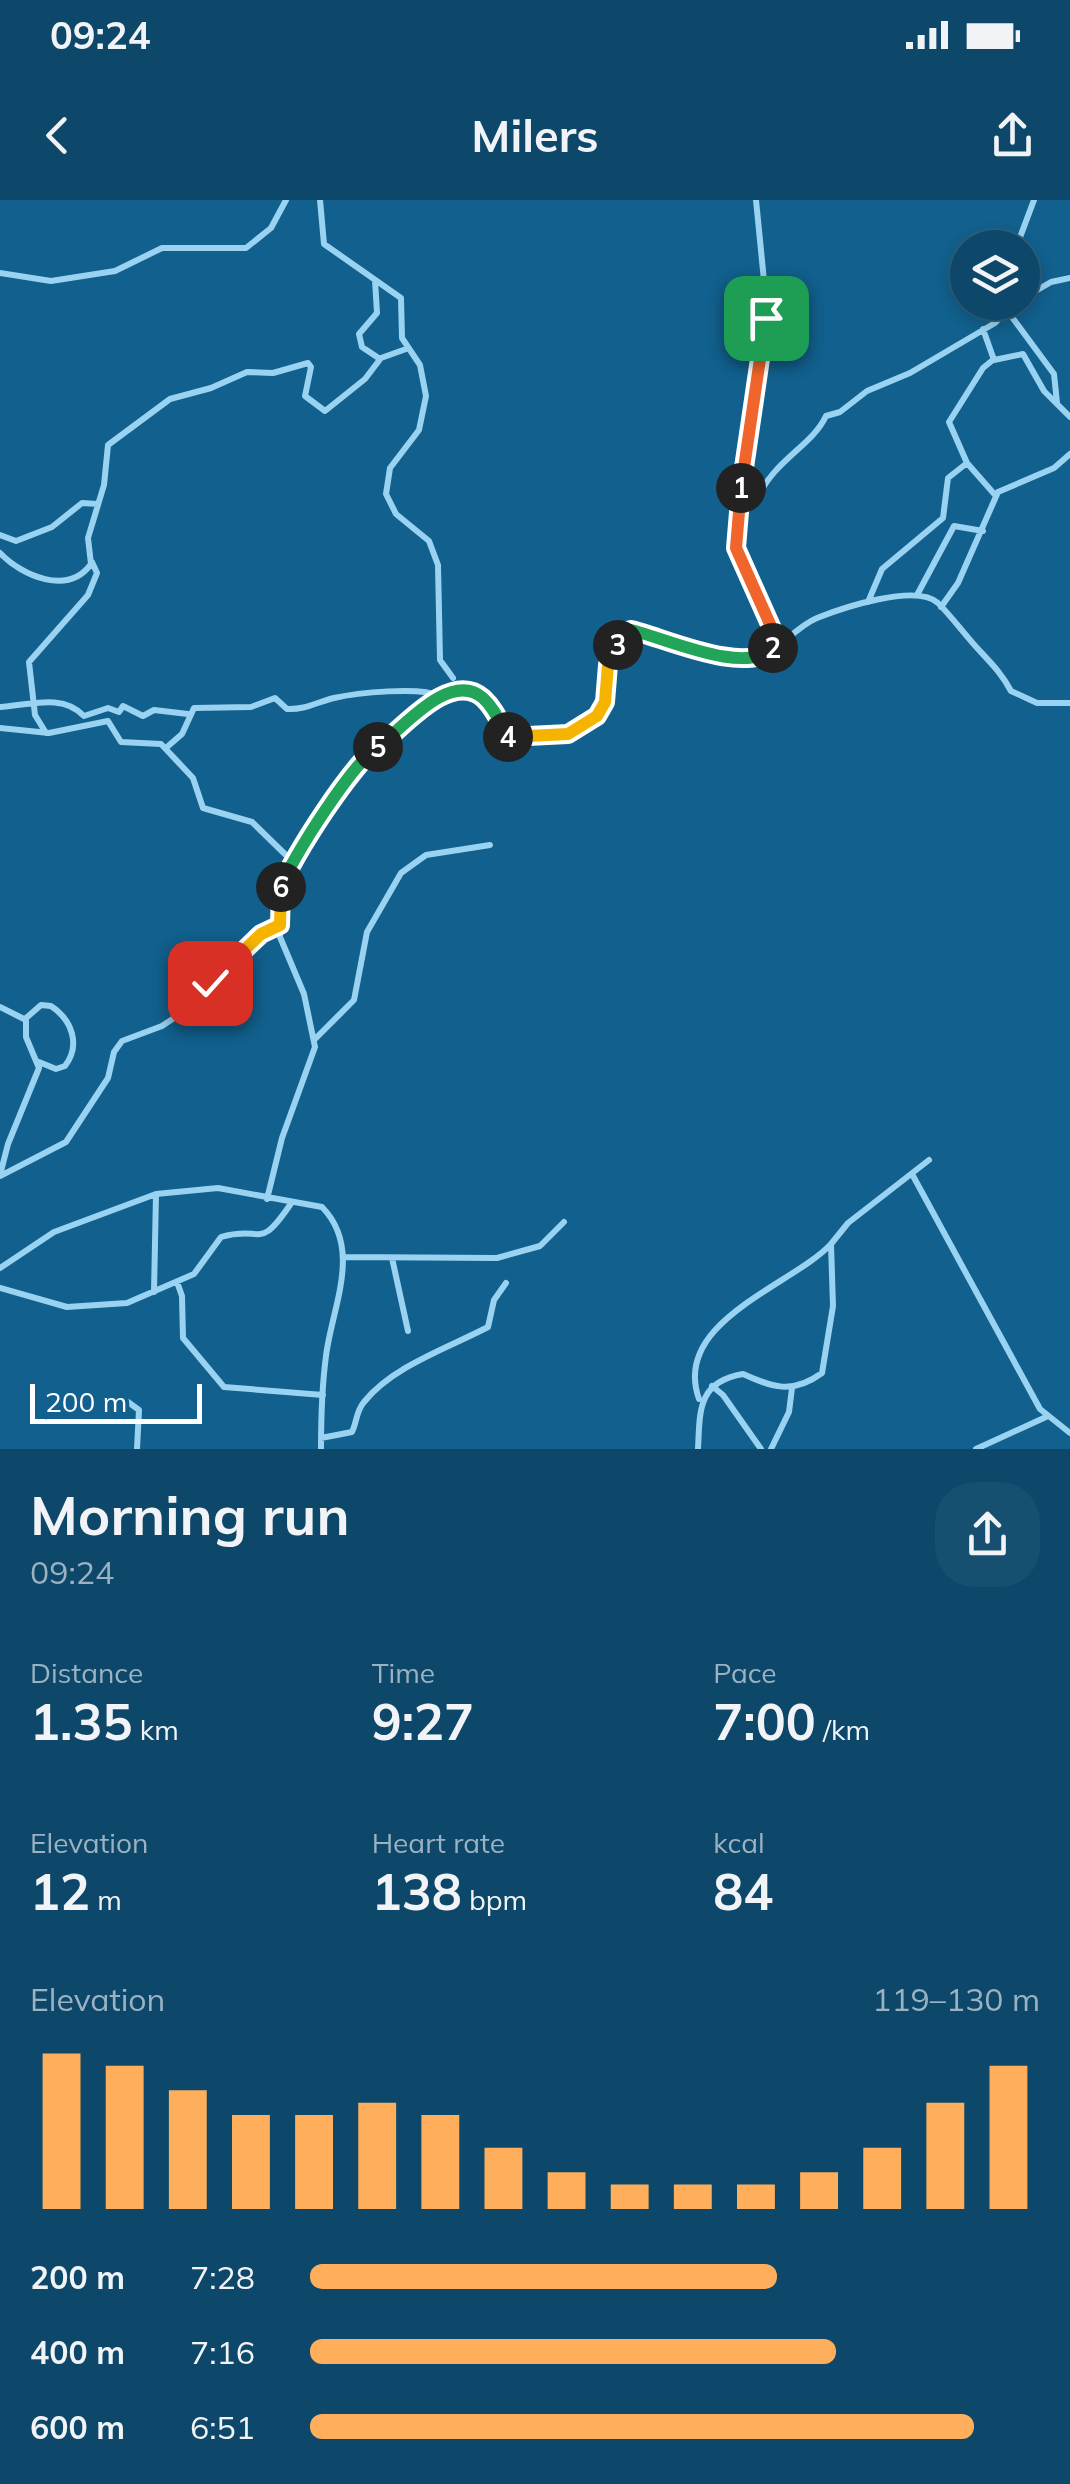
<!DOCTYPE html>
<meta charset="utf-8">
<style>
body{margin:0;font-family:Mulish,sans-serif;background:#164f70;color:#f1f3f6;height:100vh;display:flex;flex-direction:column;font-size:38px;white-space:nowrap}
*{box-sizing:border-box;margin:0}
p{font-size:32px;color:#9ab2c1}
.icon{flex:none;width:55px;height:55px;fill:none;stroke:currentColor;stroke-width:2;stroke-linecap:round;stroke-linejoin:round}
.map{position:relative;height:1249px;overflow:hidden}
.sheet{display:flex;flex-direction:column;background:#0d486a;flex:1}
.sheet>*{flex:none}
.tools{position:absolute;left:950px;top:30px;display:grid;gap:20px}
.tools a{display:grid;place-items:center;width:90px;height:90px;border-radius:50%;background:#0d486a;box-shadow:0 5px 15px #0003,0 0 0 2px #2d607e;font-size:50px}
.scale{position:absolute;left:30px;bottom:25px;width:172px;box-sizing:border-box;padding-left:10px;border:5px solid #fff;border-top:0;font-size:28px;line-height:35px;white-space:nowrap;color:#fff;-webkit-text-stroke:8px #11608d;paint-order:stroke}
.pin{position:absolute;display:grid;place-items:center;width:85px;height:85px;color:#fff;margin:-42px;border-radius:20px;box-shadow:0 5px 15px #0006}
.km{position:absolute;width:50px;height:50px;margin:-25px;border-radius:50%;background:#222;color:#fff;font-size:28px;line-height:50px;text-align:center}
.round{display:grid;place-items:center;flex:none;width:105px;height:105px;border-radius:40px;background:#164f70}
.headline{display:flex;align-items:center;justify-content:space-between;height:170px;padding:0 30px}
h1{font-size:55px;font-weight:700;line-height:75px}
.stats{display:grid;grid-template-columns:repeat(3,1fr);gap:15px;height:170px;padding:10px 30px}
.stats div{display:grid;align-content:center}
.stats b{font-size:50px;font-weight:700}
.stats small{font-size:28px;font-weight:400}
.stats p{font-size:28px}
.chart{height:280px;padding:20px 30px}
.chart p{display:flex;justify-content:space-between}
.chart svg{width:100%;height:180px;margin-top:10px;stroke:#ffaf5b;stroke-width:6}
ul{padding:0 30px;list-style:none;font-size:32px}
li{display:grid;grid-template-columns:160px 120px 1fr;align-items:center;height:75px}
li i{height:25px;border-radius:12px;background:#ffaf5b}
.status{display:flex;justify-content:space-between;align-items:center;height:70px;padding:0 50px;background:#0d486a;direction:ltr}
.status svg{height:28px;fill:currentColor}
header{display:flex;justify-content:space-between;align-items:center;height:130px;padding:0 30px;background:#0d486a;font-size:45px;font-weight:700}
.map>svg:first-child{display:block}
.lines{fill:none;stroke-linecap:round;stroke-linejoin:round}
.minor{stroke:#9ad3f2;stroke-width:6}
.split-1-casing{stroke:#fff;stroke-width:20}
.split-2-casing{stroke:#fff;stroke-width:20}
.split-3-casing{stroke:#fff;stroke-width:20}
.split-4-casing{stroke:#fff;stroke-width:20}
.split-5-casing{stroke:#fff;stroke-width:20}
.split-6-casing{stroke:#fff;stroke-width:20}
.split-7-casing{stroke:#fff;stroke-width:20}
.split-1{stroke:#f0652b;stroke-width:12}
.split-2{stroke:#f0652b;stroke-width:12}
.split-3{stroke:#22a559;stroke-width:12}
.split-4{stroke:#f5b400;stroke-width:12}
.split-5{stroke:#22a559;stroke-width:12}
.split-6{stroke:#22a559;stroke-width:12}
.split-7{stroke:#f5b400;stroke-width:12}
</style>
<div class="status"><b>09:24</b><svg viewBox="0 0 49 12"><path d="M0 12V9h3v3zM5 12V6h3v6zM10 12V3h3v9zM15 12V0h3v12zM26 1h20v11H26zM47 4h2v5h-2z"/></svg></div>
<header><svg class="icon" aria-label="back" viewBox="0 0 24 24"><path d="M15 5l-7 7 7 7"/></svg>Milers<svg class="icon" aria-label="share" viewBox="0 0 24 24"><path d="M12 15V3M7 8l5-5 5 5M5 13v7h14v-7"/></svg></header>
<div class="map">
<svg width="1070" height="1249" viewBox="0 0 1070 1249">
<rect width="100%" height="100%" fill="#11608d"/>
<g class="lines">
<!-- minor -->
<path class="minor" d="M320 0 324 44 401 98 402 138 420 165 426 196 419 230 390 268 386 294 396 314 429 341 438 365 440 460 453 478
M756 0 767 111 735 339 740 361 756 384 779 442
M1016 48 1034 0
M0 73 51 81 115 71 162 48H246L271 28 286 0
M375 80 377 113 359 134 362 147 380 159
M1022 99 1051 82 1070 78
M1006 109 1054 174 1057 203
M983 129 994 160 1023 154 1044 191 1070 217
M994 159 983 168 949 222 967 263 996 296
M741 290 763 283
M741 303 757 299C774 260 812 246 826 216L840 212 867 191 910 173 995 123 1015 102
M0 335 16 341 52 327 82 303 98 304
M0 353C22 376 68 396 91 364L88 338 104 285 108 245 170 199 211 188 247 172 273 173 308 163 311 167 305 196 325 211 365 179 381 158 406 149
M917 395 954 326 983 331
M868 402 882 369 943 318 948 278 967 263
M941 407 958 383 998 292 1054 268 1070 254
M0 507C29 505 63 493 84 516L108 508 119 512 123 506 143 516 154 510 188 514
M0 528 49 533 108 521 121 542 161 544 193 578 203 608 252 622 292 661
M46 533 35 515 29 462 88 395 97 373 92 362
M167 547 182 534 194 508 251 507 275 498 287 509C305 510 317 502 334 498 356 493 421 486 439 496
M191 754 201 768 216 777
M0 807 26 820V837L39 868 8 944 0 975
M25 819 41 805 51 806C72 820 81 845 65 866L56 869 39 862
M315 839 354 800 367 732 401 673 426 655 490 645
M912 974 1040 1209 1070 1233
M0 976 66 942 108 878 114 852 122 841 162 826 189 808 248 746 280 725
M267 999 282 938 315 847 304 794 280 737 281 686 292 661 364 557 439 496 468 491 478 495 496 513 511 538 568 534 602 509 610 458 625 431 753 461C777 454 793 428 817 418 842 408 916 383 938 403 952 417 965 435 978 449 992 464 1002 474 1011 491L1037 503H1070
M344 1057 497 1058 540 1046 564 1022
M392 1058 408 1131
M0 1068 54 1032 156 994 218 988 322 1007C363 1049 332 1107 326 1156 322 1186 321 1218 321 1249
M177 1082 182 1096 183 1138 224 1187 323 1195
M0 1088 67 1107 127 1103 194 1074 221 1037C264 1024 257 1054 292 1002
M154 1092 156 994
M712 1186 723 1195 761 1249
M699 1199C671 1122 792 1085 830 1045
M128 1202 139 1210 137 1249
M321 1238 352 1232C357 1222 356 1211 364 1202 393 1166 448 1148 488 1127L494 1100 506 1083
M698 1249C700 1211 697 1182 743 1174 772 1187 792 1195 822 1173L833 1106 831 1044 848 1023 929 960
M771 1249 789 1212 792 1188
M976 1249 1046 1217"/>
</g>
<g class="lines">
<!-- split-1 casing -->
<g class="split-1-casing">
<path id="split-1" d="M741 288 766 118"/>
</g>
<!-- split-2 casing -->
<g class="split-2-casing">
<path id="split-2" d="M741 288 736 348 778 442 773 448"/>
</g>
<!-- split-3 casing -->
<g class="split-3-casing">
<path id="split-3" d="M618 445 622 434 631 430C665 438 746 476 773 448"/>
</g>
<!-- split-4 casing -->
<g class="split-4-casing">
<path id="split-4" d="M508 537 568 534 597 516 605 502 608 465 618 445"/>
</g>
<!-- split-5 casing -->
<g class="split-5-casing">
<path id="split-5" d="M378 547C401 530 450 469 483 498 495 509 500 523 508 537"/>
</g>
<!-- split-6 casing -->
<g class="split-6-casing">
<path id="split-6" d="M281 687C291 659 354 561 378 547"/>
</g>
<!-- split-7 casing -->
<g class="split-7-casing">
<path id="split-7" d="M210 783 261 734 280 725 281 687"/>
</g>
<!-- split-1 -->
<use href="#split-1" class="split-1"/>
<!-- split-2 -->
<use href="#split-2" class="split-2"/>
<!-- split-3 -->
<use href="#split-3" class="split-3"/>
<!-- split-4 -->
<use href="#split-4" class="split-4"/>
<!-- split-5 -->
<use href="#split-5" class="split-5"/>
<!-- split-6 -->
<use href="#split-6" class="split-6"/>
<!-- split-7 -->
<use href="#split-7" class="split-7"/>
</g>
</svg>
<div class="tools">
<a><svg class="icon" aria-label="layers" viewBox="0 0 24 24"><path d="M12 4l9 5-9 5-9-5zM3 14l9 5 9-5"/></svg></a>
</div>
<div class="scale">200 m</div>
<div class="pin" style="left:766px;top:118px;background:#1e9e55"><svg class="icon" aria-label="arrive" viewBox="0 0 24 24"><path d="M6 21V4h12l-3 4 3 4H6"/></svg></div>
<div class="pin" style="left:210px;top:783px;background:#d93025"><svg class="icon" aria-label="check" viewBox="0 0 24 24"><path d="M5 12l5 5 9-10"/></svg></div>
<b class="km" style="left:741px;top:288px">1</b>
<b class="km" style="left:773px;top:448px">2</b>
<b class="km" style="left:618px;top:445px">3</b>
<b class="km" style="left:508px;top:537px">4</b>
<b class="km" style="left:378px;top:547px">5</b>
<b class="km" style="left:281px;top:687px">6</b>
</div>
<section class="sheet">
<div class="headline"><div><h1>Morning run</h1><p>09:24</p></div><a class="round"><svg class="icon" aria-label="share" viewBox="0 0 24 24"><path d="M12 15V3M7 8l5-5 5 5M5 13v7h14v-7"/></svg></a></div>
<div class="stats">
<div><p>Distance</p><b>1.35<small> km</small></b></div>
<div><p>Time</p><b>9:27</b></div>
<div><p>Pace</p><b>7:00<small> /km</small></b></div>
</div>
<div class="stats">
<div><p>Elevation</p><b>12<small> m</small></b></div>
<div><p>Heart rate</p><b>138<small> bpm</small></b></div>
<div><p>kcal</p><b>84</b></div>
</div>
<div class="chart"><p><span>Elevation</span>119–130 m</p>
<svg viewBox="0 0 160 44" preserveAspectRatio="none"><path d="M5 44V6M15 44V9M25 44V15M35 44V21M45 44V21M55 44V18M65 44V21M75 44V29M85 44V35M95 44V38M105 44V38M115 44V38M125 44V35M135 44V29M145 44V18M155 44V9"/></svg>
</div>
<ul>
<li><b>200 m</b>7:28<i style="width:64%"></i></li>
<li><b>400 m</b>7:16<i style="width:72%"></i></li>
<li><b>600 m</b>6:51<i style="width:91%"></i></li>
</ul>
</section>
